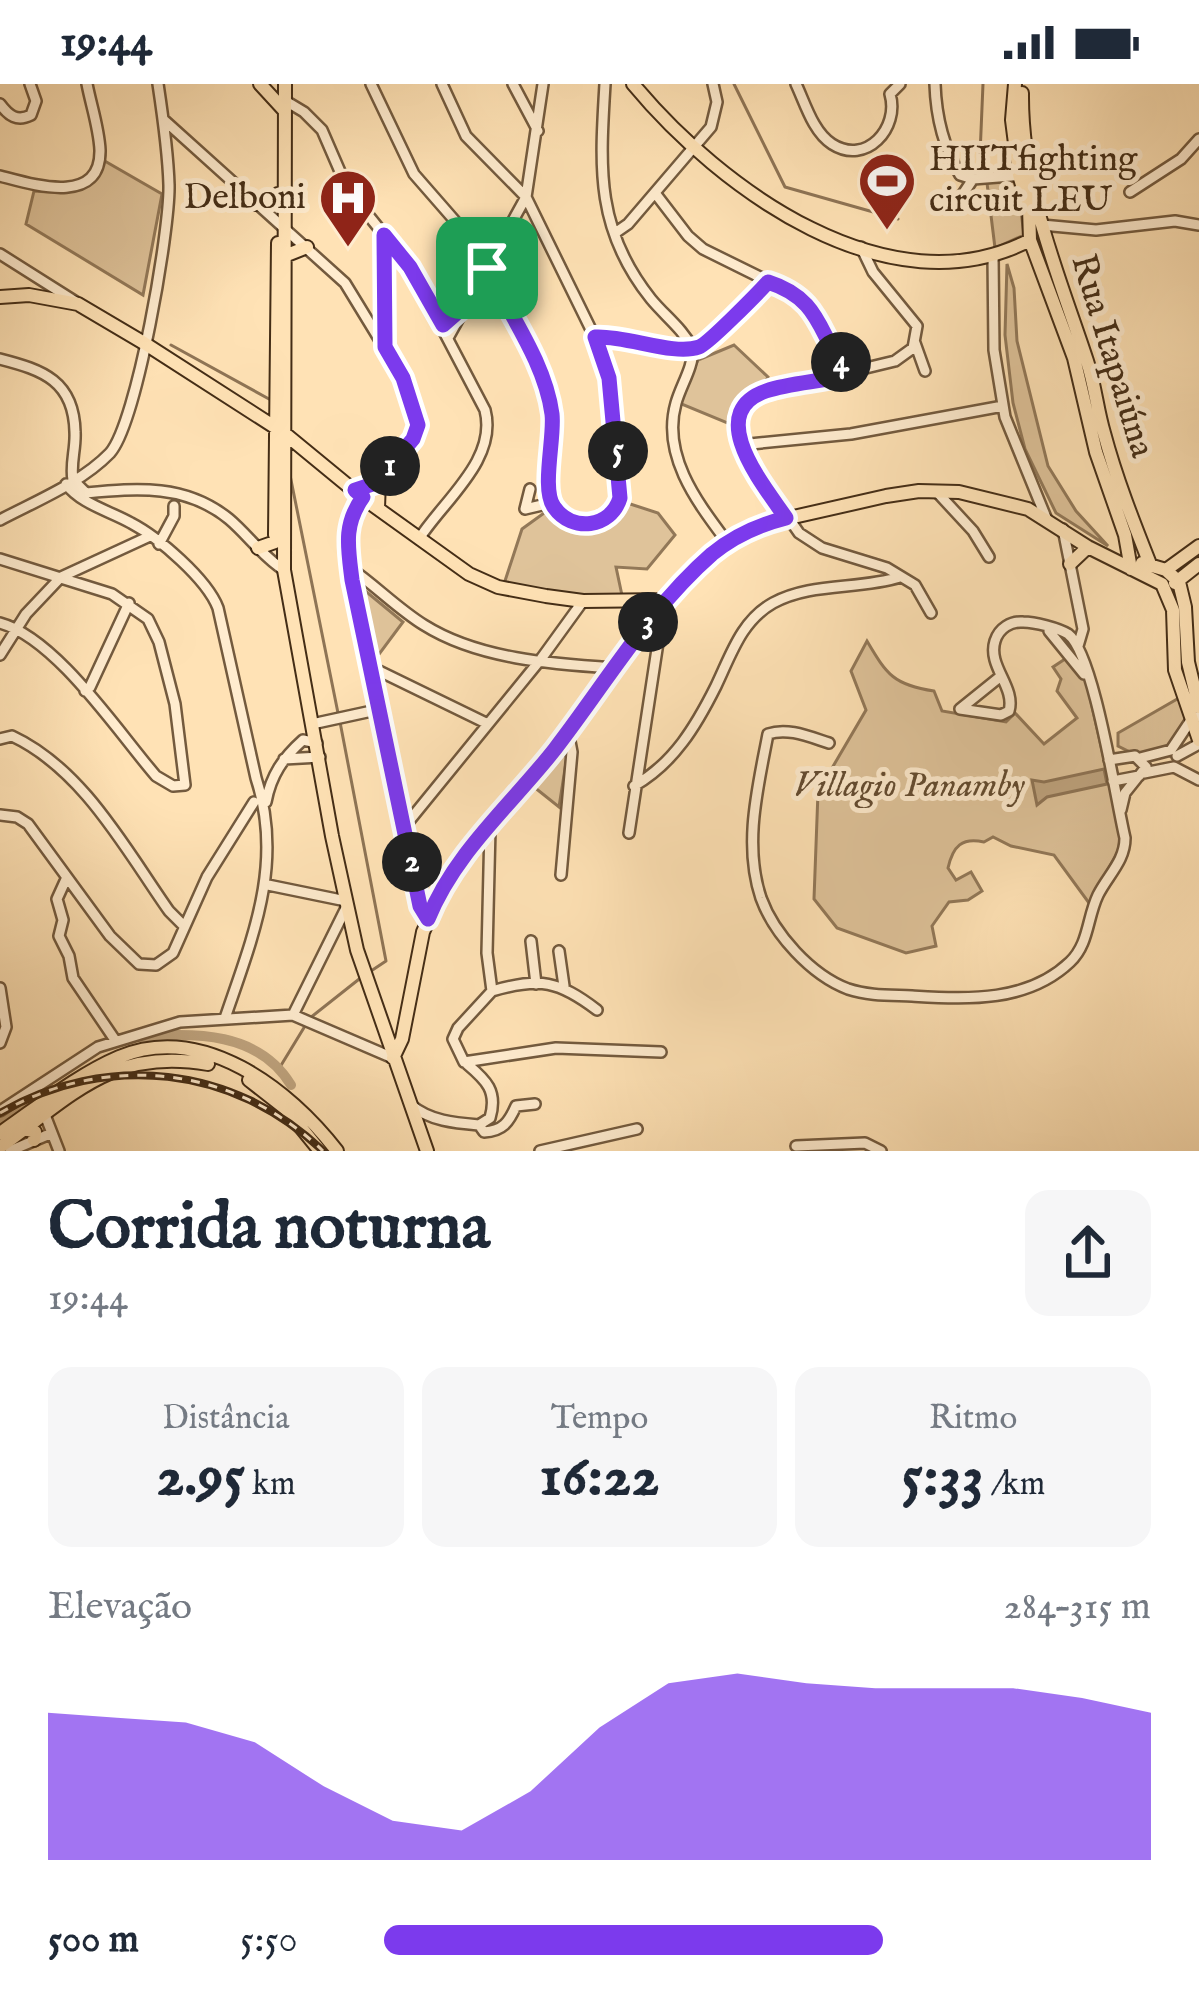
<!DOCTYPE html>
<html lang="pt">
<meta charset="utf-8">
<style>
body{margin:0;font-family:"IM FELL English",serif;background:#f6f6f7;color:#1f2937;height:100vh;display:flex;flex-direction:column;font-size:45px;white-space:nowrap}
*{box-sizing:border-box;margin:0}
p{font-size:39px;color:#747a83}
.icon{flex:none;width:66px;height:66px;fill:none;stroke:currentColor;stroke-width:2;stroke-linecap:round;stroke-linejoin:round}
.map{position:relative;height:1067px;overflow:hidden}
.details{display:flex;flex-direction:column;background:#fff;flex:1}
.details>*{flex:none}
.pin{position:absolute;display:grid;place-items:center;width:102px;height:102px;color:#fff;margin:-51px;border-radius:24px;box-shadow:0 6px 18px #0006}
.km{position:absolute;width:60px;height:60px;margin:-30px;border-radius:50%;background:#222;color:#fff;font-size:33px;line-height:60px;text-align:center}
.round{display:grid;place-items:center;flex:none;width:126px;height:126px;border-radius:24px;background:#f6f6f7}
.overview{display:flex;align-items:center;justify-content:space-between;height:204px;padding:0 48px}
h1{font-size:66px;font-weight:800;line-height:90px}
.stats{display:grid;grid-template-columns:repeat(3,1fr);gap:18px;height:204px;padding:12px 48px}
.stats div{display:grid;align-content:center;border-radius:24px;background:#f6f6f7;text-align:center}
.stats b{font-size:60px;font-weight:800}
.stats small{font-size:33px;font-weight:400}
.stats p{font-size:33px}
.chart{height:336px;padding:24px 48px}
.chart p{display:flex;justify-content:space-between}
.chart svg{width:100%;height:216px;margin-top:12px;fill:#7c3aed;opacity:.7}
ul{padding:0 48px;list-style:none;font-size:39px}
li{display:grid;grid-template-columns:192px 144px 1fr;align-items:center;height:90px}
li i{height:30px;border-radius:15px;background:#7c3aed}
.status{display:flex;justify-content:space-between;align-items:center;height:84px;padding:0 60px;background:#fff;direction:ltr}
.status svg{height:33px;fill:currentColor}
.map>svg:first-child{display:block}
.green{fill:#dfc39a;stroke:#927858;stroke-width:3}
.water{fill:#bfa47f;stroke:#8e7455;stroke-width:3}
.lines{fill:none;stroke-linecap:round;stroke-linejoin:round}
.stream{stroke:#8e7455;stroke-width:3}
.river{stroke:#bfa47f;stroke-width:10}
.minor-casing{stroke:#735a3e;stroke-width:14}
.major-casing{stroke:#442d16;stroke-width:16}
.minor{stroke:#ffeccf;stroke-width:9}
.major{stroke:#ffe2b5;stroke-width:12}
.rail-casing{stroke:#442d16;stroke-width:8}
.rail{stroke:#ffeccf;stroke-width:3;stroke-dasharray:9;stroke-linecap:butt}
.route-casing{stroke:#fff;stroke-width:24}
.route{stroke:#7c3aed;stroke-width:15}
.labels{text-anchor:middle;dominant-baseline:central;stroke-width:10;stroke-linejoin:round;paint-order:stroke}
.poi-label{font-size:36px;fill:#442d16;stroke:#ffeccf;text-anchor:start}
.street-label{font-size:36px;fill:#442d16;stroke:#ffeccf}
.park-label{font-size:36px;font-style:italic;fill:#634b30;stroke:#ffeccf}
</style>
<div class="status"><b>19:44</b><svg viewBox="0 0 49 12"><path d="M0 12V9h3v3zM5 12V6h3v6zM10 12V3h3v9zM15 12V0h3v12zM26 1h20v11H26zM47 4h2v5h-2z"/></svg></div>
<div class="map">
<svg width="1199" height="1067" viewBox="0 0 1199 1067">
<rect width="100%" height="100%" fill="#ffe2b5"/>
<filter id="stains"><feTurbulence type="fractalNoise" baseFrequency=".00167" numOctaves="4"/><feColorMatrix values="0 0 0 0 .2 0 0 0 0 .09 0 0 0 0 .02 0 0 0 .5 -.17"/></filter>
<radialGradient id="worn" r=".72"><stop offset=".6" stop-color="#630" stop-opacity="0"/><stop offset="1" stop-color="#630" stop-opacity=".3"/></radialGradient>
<!-- green -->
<path class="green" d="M103 76 162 110 143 211 26 140 34 107C65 110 91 110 103 76Z
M1017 95 1024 151 995 164 987 99Z
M1007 180 1014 204 1017 257 1048 382 1076 427 1108 462 1056 429 1025 365 1013 319 1005 251Z
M734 261 768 293 737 343 679 319 698 276Z
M624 418 658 429 675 451 647 485 616 483 623 516 503 503 522 445 551 424C574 450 608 451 624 418Z
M363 505 403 538 377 573Z
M867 557C887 591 894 601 934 607L942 627 1006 638 1015 629 1044 660 1077 634 1057 607 1061 595 1053 583 1068 573 1086 596 1123 759 1089 819 1054 771 1011 762 993 753 984 758C962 753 953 762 948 784L956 796 971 788 982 807 968 816 949 818 932 842 936 862 906 869 837 844 814 815 818 708 866 626 851 587Z
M1179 614 1186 636 1169 665 1136 671 1118 662V649Z
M561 671 567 672 559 723 534 703Z"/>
<!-- water -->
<path class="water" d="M1104 685 1107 700 1047 713 1037 721 1032 696 1044 698Z"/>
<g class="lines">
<!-- stream -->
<path class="stream" d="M734 0 785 103 898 135
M980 71 983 0
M171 261 269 315
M290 391 338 629
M340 638 386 877 371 887
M310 934 363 892
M280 983 305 942"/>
<!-- river -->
<path class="river" d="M139 953C195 948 259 948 291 1001
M0 1040 48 1000"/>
<!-- minor casing -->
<g class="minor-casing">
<path id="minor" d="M371 0 414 90 469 153 540 287 551 327V419L568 435 599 439 617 425 621 397 609 294 601 266 526 113 466 52 442 0
M513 0 538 47
M605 0C600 83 595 145 651 215 665 232 683 245 693 265
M796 0C805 19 813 48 832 60 866 82 900 44 890 10L900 0
M935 0C936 32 944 64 960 91L973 95
M284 16 304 28 322 46 348 106 410 183 485 326C498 376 443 417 419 455
M0 20C9 32 17 38 31 31L36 17 30 0
M164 36 345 199 403 294 418 334 413 355 375 399 355 406
M0 92C31 100 101 123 100 66 99 44 91 21 87 0
M1130 108 1181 75 1199 55
M655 109 688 152 703 165 784 205 809 225 850 289
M961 113 973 95 1023 91
M1042 141 1096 146 1175 137 1199 141
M615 149 628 140 711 43 717 18 713 0
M384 151 385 258
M861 163 873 188 917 242 913 264 895 277 758 310 743 328 737 345 745 371 799 449 822 464 887 484 915 501 931 529
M0 170 76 218
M993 172 994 266 1005 333 1047 436
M449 252 526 113 543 0
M595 253 618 252 682 266 704 262 768 198
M915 259 925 287
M693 265C693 284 681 301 676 319 661 372 698 419 727 458
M0 275C43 286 74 297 75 348 76 365 70 380 73 396L86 409
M740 361 851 350 1003 322
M66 400C81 420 110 427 131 439 158 453 207 495 218 524L256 694C284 779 253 852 225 934
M530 405 525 425 551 419
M936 407 973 447 989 473
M363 414C343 441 348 463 352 496L420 822 428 835
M83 415 86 409C138 404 186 400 229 435 248 451 263 473 284 486
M0 436C36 417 81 399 110 369 137 338 170 146 169 101 168 67 163 33 158 0
M1063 445 1083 545 1078 562
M159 460 174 432V422
M0 475 112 510 148 535 159 558 175 620 185 701 173 702 156 692C118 648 56 554 0 539
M350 484C376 502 398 525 424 541 478 575 552 580 614 584
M1049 547 1084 590
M0 571 26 530 61 493 150 452
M373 584 488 640
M85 607 90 603 129 519
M960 625 1001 592
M312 640 381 625
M0 655 12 652C83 685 126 766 169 827L183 841
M829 659C810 653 788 643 768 650 758 703 743 760 761 814 774 850 811 891 848 905 869 912 891 911 912 912 967 915 1027 919 1070 878 1089 860 1087 834 1098 811 1108 791 1125 777 1125 754 1116 717 1094 569 1068 550 1058 544 1035 538 1023 538 1011 537 999 544 995 557 987 582 1016 603 1009 627L1001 631 960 625
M1177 672 1199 660
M1140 674 1171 666 1191 636 1199 632
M284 675 320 673
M1109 676 1135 672 1146 683 1139 692 1113 697
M1144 689 1174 683 1199 696
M634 702C674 679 696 642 716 602 731 571 741 537 773 519 811 498 859 506 900 493
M266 718C271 691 283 674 303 656L317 659
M1121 726 1125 709 1137 694
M0 731 17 733 28 740 110 852 139 880 156 881 173 869 207 793 254 718
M405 742 541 575 583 517
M490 744 487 869 492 907
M629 749 659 552 655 530
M561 791 572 668 568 647
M67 793 57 815 63 836 59 852 69 872 73 894 115 956
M268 801 346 817
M531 857 536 900
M559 867 564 902
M0 904 6 943 0 959
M492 907 458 944 453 955 464 978 556 964 661 968
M492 907C540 893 559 897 597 926
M293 931 347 822
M411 1021C430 1037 455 1039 479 1041L490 1034C498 1007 486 996 467 980
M0 1027 98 963 180 938 293 931 393 974
M45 1031 59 1067
M479 1041 484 1048C503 1047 509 1038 516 1022L535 1020
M796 1062 865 1059 881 1067
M10 1067 52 1049
M540 1067 637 1045"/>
</g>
<!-- major casing -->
<g class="major-casing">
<path id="major" d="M260 0 283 25
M285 0 284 486 332 752 357 866 427 1067
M633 0C720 105 889 229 1030 156
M1015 0 1012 36 1019 91 1029 124 1030 156 1074 274 1096 368 1125 451 1131 485
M1022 9C1021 104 1058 189 1087 277 1095 301 1097 326 1104 349 1116 394 1133 437 1150 480
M256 120 271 117 278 110
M282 173 307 163
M0 213 29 211 78 220 144 259 284 349 363 414 469 490 498 503 546 512 583 517 666 516
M378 424 379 396
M275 451 278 159
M258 464 275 458
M1142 479 1166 486 1179 498 1185 523 1188 578 1199 623
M1070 480 1088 463
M1166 486 1199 462
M1175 499 1199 480
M1162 500 1173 526 1175 586 1199 656
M393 974 402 955 423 848 445 798 555 665 655 530 727 458 767 439 886 412 919 407 959 408 1028 425 1088 463 1162 500
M249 996 286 1025 320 1067
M25 1045 35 1048 34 1056
M0 1049C38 1023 77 991 119 973 203 938 289 1005 337 1067
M0 1063C73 1011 113 963 208 980"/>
</g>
<!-- minor -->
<use href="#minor" class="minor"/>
<!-- major -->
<use href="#major" class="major"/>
<!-- rail casing -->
<g class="rail-casing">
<path id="rail" d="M0 1029C106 968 234 981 323 1067"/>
</g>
<!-- rail -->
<use href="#rail" class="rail"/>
</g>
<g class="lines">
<!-- route casing -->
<g class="route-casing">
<path id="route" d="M384 151 410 183 443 241 467 220 487 184C509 230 545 278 552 330 555 353 541 405 554 423 572 449 611 444 620 414L609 294 595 253C626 251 673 272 699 263 708 260 758 209 768 198 825 216 818 256 850 290 823 298 793 298 766 307 702 329 766 404 786 434 758 441 734 452 712 470 649 525 606 599 555 665 511 721 455 768 428 835L420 822 352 496C348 463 343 441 363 413L355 406 376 399 413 355 418 341 403 294 385 263Z"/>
</g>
<!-- route -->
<use href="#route" class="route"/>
</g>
<!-- icons -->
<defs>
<g id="stadium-pin" transform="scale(3)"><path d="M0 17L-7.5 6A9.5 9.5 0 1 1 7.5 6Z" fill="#8f2418" stroke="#ffeccf"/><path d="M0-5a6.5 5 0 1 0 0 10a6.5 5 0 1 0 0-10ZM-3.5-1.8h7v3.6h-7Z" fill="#fff"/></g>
<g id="hospital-pin" transform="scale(3)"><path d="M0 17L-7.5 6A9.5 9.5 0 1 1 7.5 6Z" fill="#8f2418" stroke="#ffeccf"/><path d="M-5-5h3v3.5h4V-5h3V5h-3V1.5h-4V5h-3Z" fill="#fff"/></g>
</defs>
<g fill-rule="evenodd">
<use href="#stadium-pin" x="887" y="97"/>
<use href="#hospital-pin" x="348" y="114"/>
</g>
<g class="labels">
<!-- poi labels -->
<g class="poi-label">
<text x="929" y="76">HIITfighting<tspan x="929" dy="41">circuit LEU</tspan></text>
<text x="306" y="114" text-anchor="end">Delboni</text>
</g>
<!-- street labels -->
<g class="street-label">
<text transform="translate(1112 272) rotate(73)">Rua Itapaiúna</text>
</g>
<!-- park labels -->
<g class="park-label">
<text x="909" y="702">Villagio Panamby</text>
</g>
</g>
<rect width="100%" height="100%" filter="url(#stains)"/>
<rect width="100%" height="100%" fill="url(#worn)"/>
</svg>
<div class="pin" style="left:487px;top:184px;background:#1e9e55"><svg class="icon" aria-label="arrive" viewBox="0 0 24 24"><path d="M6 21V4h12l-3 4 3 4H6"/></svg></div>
<b class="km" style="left:390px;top:382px">1</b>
<b class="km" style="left:412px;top:778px">2</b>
<b class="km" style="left:648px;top:538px">3</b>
<b class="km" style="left:841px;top:278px">4</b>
<b class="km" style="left:618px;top:367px">5</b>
</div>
<section class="details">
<div class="overview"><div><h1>Corrida noturna</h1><p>19:44</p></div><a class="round"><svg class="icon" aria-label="share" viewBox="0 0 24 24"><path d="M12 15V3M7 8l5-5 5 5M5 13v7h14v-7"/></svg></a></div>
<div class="stats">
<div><p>Distância</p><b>2.95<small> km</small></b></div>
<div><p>Tempo</p><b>16:22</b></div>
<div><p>Ritmo</p><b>5:33<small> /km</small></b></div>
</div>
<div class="chart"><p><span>Elevação</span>284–315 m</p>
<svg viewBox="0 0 160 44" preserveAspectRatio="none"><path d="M0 44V14L10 15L20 16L30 20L40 29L50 36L60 38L70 30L80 17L90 8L100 6L110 8L120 9L130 9L140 9L150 11L160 14V44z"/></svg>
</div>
<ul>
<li><b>500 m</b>5:50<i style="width:65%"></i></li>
</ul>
</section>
